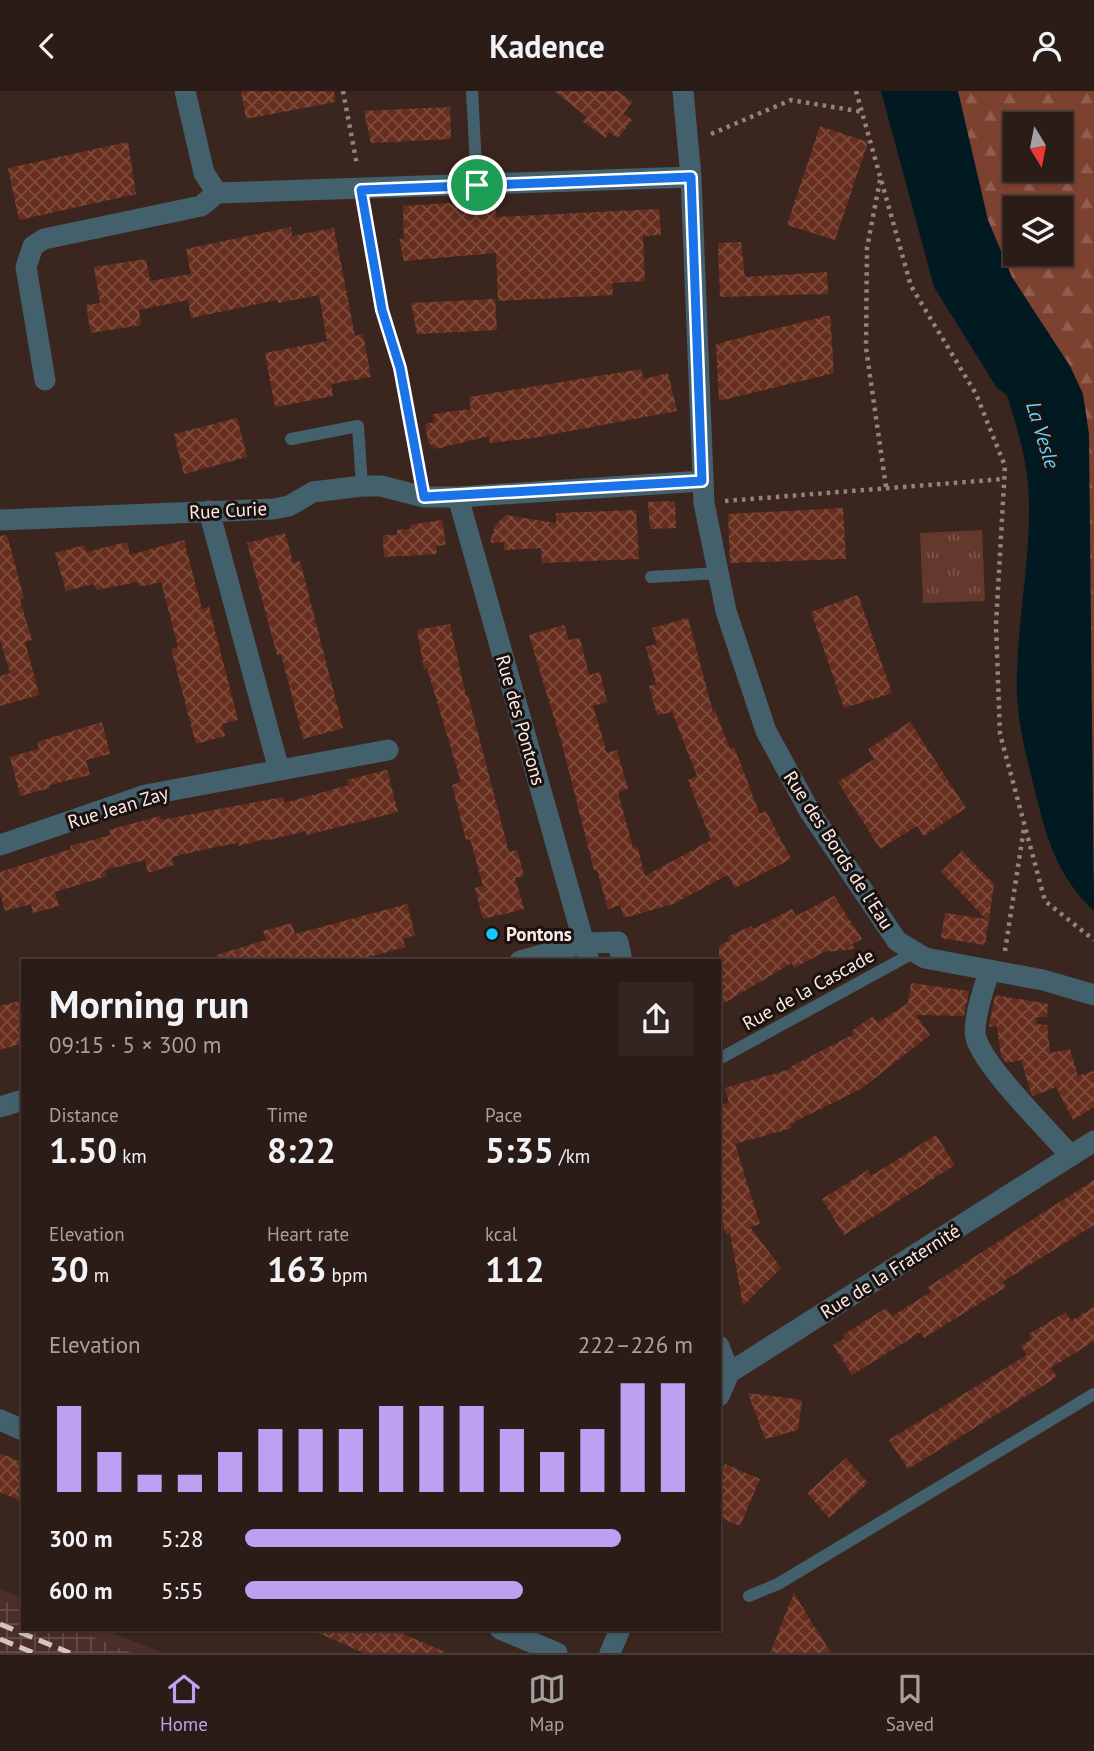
<!DOCTYPE html>
<meta charset="utf-8">
<style>
body{margin:0;font-family:"PT Sans",sans-serif;background:#342520;color:#f1f3f6;height:100vh;display:flex;flex-direction:column;font-size:26px;white-space:nowrap}
*{box-sizing:border-box;margin:0}
p{font-size:23px;color:#a6a1a1}
.icon{flex:none;width:38px;height:38px;fill:none;stroke:currentColor;stroke-width:2;stroke-linecap:round;stroke-linejoin:round}
.map{position:relative;flex:1;overflow:hidden}
.panel{position:absolute;left:21px;top:868px;width:700px;height:672px;display:flex;flex-direction:column;background:#2c1c17;border-radius:0px;box-shadow:0 2px 5px #0004,0 0 0 2px #483a36}
.panel>*{flex:none}
.needle{width:46px;rotate:170deg}
.fabs{position:absolute;left:1003px;top:21px;display:grid;gap:14px}
.fabs a{display:grid;place-items:center;width:70px;height:70px;border-radius:0px;background:#2c1c17;box-shadow:0 2px 5px #0004,0 0 0 2px #483a36;font-size:35px}
.pin{position:absolute;display:grid;place-items:center;width:60px;height:60px;color:#fff;margin:-30px;border:4px solid #fff;border-radius:50%;box-shadow:0 2px 7px #0007}
.round{display:grid;place-items:center;flex:none;width:74px;height:74px;border-radius:0px;background:#342520}
.headline{display:flex;align-items:center;justify-content:space-between;height:119px;padding:0 28px}
h1{font-size:38px;font-weight:800;line-height:52px}
.stats{display:grid;grid-template-columns:repeat(3,1fr);gap:10px;height:119px;padding:7px 28px}
.stats div{display:grid;align-content:center}
.stats b{font-size:35px;font-weight:800}
.stats small{font-size:19px;font-weight:400}
.stats p{font-size:19px}
.chart{height:196px;padding:14px 28px}
.chart p{display:flex;justify-content:space-between}
.chart svg{width:100%;height:126px;margin-top:7px;stroke:#bca0f2;stroke-width:6}
ul{padding:0 28px;list-style:none;font-size:23px}
li{display:grid;grid-template-columns:112px 84px 1fr;align-items:center;height:52px}
li i{height:18px;border-radius:9px;background:#bca0f2}
header{display:flex;justify-content:space-between;align-items:center;height:91px;padding:0 28px;background:#2c1c17;font-size:32px;font-weight:800}
.tab-bar{display:flex;justify-content:space-around;align-items:center;height:98px;border-top:2px solid #483a36;background:#2c1c17;font-size:19px;color:#a6a1a1}
.tab-bar a{display:grid;justify-items:center;gap:4px}
.tab-bar .current{color:#bca0f2}
.map>svg:first-child{display:block}
.built{fill:#4b2e27}
.industrial{fill:url(#industrial-grid)}
.forest{fill:url(#forest-firs);fill-rule:evenodd}
.park{fill:url(#park-tufts)}
.water{fill:#011921}
.building{fill:url(#building-cross-hatch)}
.lines{fill:none;stroke-linecap:round;stroke-linejoin:round}
.path{stroke:#95827d;stroke-width:4.5;stroke-dasharray:3.5 5;stroke-linecap:butt}
.lane{stroke:#43616c;stroke-width:12}
.street{stroke:#43616c;stroke-width:21}
.rail{stroke:#d4c3be;stroke-width:5;stroke-dasharray:14 7;stroke-linecap:butt}
.route-casing{stroke:#fff;stroke-width:14}
.route{stroke:#1a73e8;stroke-width:9}
.poi-dot{fill:#11cafb;stroke:#1b110f;stroke-width:2.5}
.labels{text-anchor:middle;dominant-baseline:central;stroke-width:6;stroke-linejoin:round;paint-order:stroke}
.street-label{font-size:19px;fill:#fcece8;stroke:#1b110f}
.poi-label{font-size:19px;font-weight:bold;fill:#fcece8;stroke:#1b110f;text-anchor:start}
.water-label{font-size:21px;font-style:italic;fill:#5fd3fb;stroke:#1b110f}
</style>
<header><svg class="icon" aria-label="back" viewBox="0 0 24 24"><path d="M15 5l-7 7 7 7"/></svg>Kadence<svg class="icon" aria-label="person" viewBox="0 0 24 24"><circle cx="12" cy="8" r="4"/><path d="M4 21q1-7 8-7t8 7"/></svg></header>
<div class="map">
<svg width="1094" height="1562" viewBox="0 0 1094 1562">
<defs>
<pattern id="industrial-grid" width="8" height="8" patternUnits="userSpaceOnUse" patternTransform="scale(1.75)"><rect width="8" height="8" fill="#4b2e27"/><path d="M0 4h8M4 0v8" fill="none" stroke="#664c46"/></pattern>
<pattern id="forest-firs" width="22" height="20" patternUnits="userSpaceOnUse" patternTransform="scale(1.75)"><rect width="22" height="20" fill="#7d4130"/><path d="M5 1l3.5 6h-7zM16 11l3.5 6h-7z" fill="#905d4e"/></pattern>
<pattern id="park-tufts" width="24" height="20" patternUnits="userSpaceOnUse" patternTransform="scale(1.75)"><rect width="24" height="20" fill="#64392d"/><path d="M3 7l-1-3M5 7V3M7 7l1-3M15 17l-1-3M17 17v-4M19 17l1-3" fill="none" stroke="#7b564b"/></pattern>
<pattern id="building-cross-hatch" width="8" height="8" patternUnits="userSpaceOnUse" patternTransform="scale(1.75)"><rect width="8" height="8" fill="#672d1d"/><path d="M0 0l8 8M0 8l8-8" fill="none" stroke="#7e4c3e"/></pattern>
</defs>
<rect width="100%" height="100%" fill="#3b251f"/>
<!-- built -->
<path class="built" d="M0 1498 23 1507V1538H103L164 1562H0Z"/>
<!-- industrial -->
<path class="industrial" d="M0 1509 23 1518V1538H74L131 1562H0Z"/>
<!-- forest -->
<path class="forest" d="M917 0H1094V787L1046 292ZM1015 33H1060V79H1015ZM1015 117H1060V163H1015Z"/>
<!-- park -->
<path class="park" d="M982 439 985 510 923 512 920 442Z"/>
<!-- water -->
<path class="water" d="M881 0H958L988 129 1012 186 1070 275 1083 303 1089 343 1094 820C1059 787 1047 750 1036 704 1026 664 1015 625 1017 583 1018 527 1030 470 1029 413 1029 375 1018 339 1007 304L997 297 934 196Z"/>
<!-- building -->
<path class="building" d="M241 0H334L335 11 246 28Z
M554 0H618L632 11 623 23 632 29 618 47 609 41 606 47 582 30 587 26Z
M450 16 451 48 371 52 364 20Z
M820 35 868 51 835 149 787 134Z
M128 51 136 103 19 129 8 77Z
M495 109 496 126 659 118 661 144 643 145 645 190 612 192 613 204 498 210 496 162 404 170 399 148H404L403 115Z
M291 136 292 145 334 137 355 245 363 243 371 286 331 293 333 305 275 316 265 262 327 250 319 204 278 212 277 209 191 227 188 209 139 219 141 234 91 242 86 214 100 212 94 176 146 168 150 190 191 183 186 158Z
M741 151 745 186 827 181 828 203 720 206 718 152Z
M495 208 497 239 417 243 411 212Z
M830 224 834 282 719 310 716 253Z
M641 278 644 288 668 282 677 320 533 347 490 352 489 345 436 358 428 351 425 333 434 331 433 323 471 318 469 306Z
M237 327 247 366 184 383 174 343Z
M675 410 676 437 650 438 648 411Z
M843 417 846 468 730 472 728 423Z
M636 419 639 468 542 472 541 457 504 459V451L490 452 495 435 505 424 556 432V422Z
M442 429 446 454 436 455 437 463 384 466 383 444H397V439L410 438V434Z
M285 442 293 472 300 470 343 637 303 648 281 563 277 564 247 452Z
M7 444 24 507 20 509 32 549 25 551 39 604 0 615V585L10 582 0 549V445Z
M184 449 202 518 209 516 238 629 222 633 225 645 196 653 171 558 178 556 161 491 139 496 138 491 96 499 94 493 66 500 55 462 84 454 86 461 127 451 130 464Z
M858 504 892 602 844 617 811 521Z
M688 527 713 621 715 620 730 658 734 656 760 723 766 720 791 768 735 797 728 784 673 813 624 827 620 814 608 818 597 779H594L562 653 529 544 564 534 569 549 580 547 589 584 600 581 607 611 593 615 607 662 617 659 628 698 618 701 633 757 637 755 645 785 711 749 688 689 697 685 672 621 657 624 649 595 656 593 646 556 657 553 652 537Z
M450 533 466 605 468 604 509 761 517 759 524 785 515 787 524 818 483 828 475 797 483 795 470 748 466 749 452 694 461 691 427 577 424 578 417 539Z
M102 631 110 663 86 669 90 684 49 694 50 697 20 705 10 666 39 658 37 651Z
M910 631 966 717 924 745 917 735 880 758 838 691 874 668 868 658Z
M387 679 398 721 307 744 306 740 265 750 264 748 239 755 238 752 211 757 172 766 174 774 148 782 145 769 105 779 107 785 55 801 59 815 33 822 31 813 5 820 0 802V781L71 758 70 755 111 744 109 739 160 725 161 729 283 706 284 712 349 694 347 689Z
M962 760 994 793 985 854 941 847 945 822 986 828 941 781Z
M834 805 862 848 852 853 855 858 824 861 794 877 792 872 719 915V855L730 849 728 846 751 835 753 838 792 818 796 825Z
M407 813 415 844 403 848 405 856 355 870H217L216 864 266 849 263 840 292 832 295 843Z
M911 892 969 900 964 925 916 924 930 944 861 998 790 1033 792 1037 735 1053 760 1133 750 1136 781 1177 743 1215 730 1142 726 1144 719 1121V1014L729 1012 725 997 791 978 790 976 854 943 852 940 873 925 878 932 908 912Z
M995 904 1048 913 1047 926H1037L1036 933 1047 934 1050 962 1070 958 1078 985 1094 980V1016L1073 1029 1056 996 1033 1005 1031 1002 1021 969 1006 972 1001 965 997 935 989 936Z
M23 909V952L0 959V915Z
M936 1044 955 1074 844 1144 822 1108 868 1079 871 1085Z
M1094 1089V1134L1002 1191 1006 1196 924 1247 921 1241 852 1284 833 1254 845 1247 843 1244 886 1217 892 1225 931 1201 928 1196Z
M1094 1216V1250L1051 1277 1057 1286 908 1378 889 1349 1027 1264 1021 1255 1032 1248 1029 1243 1066 1221 1071 1230Z
M748 1302 802 1309 798 1339 765 1348Z
M0 1362 23 1372V1411L0 1401Z
M846 1367 868 1392 829 1427 807 1402Z
M725 1373 760 1388 740 1435 719 1426V1387Z
M794 1502 814 1535 831 1562H770Z
M309 1538H392L447 1562H364Z"/>
<g class="lines">
<!-- path -->
<path class="path" d="M343 0 357 74
M856 0 911 195 976 303 1005 375 996 534 1000 643 1045 810 1094 849
M711 43 791 9 863 21
M880 89 867 157 866 257 886 396
M387 236 400 277 419 381
M725 410 1004 388
M1005 860 1024 737"/>
<!-- lane -->
<path class="lane" d="M472 0 477 94
M361 99 381 219
M291 348 358 335 362 395
M651 486 719 482
M719 968 915 861
M749 1505 778 1493 1094 1303"/>
<!-- street -->
<path class="street" d="M185 0 204 82 217 102 691 86
M683 0 691 86 704 412 726 520 766 640 810 721 897 850 925 867 1043 889 1094 904
M45 289 26 176 33 155 44 148 201 115 217 102
M458 406 589 870
M209 420 279 679
M0 429 273 418 289 415 313 401 362 395H381L424 406H458L702 390
M0 754 146 704 388 659
M520 870 584 852 618 851 622 870
M990 879C984 895 972 932 976 947 984 976 1049 1040 1071 1065
M0 1016 23 1009
M719 1255 729 1282
M719 1305 729 1282 1094 1050
M0 1329 23 1339
M500 1538 557 1562
M610 1562 620 1538"/>
<!-- rail -->
<path class="rail" d="M0 1533 70 1562
M0 1548 34 1562"/>
</g>
<g class="lines">
<!-- route casing -->
<g class="route-casing">
<path id="route" d="M691 86 702 390 424 406 400 277 382 219 361 99Z"/>
</g>
<!-- route -->
<use href="#route" class="route"/>
</g>
<!-- markers -->
<circle class="poi-dot" cx="492" cy="843" r="7"/>
<g class="labels">
<!-- street labels -->
<g class="street-label">
<text transform="translate(228 419) rotate(-3)">Rue Curie</text>
<text transform="translate(521 629) rotate(74)">Rue des Pontons</text>
<text transform="translate(118 716) rotate(-17)">Rue Jean Zay</text>
<text transform="translate(839 759) rotate(57)">Rue des Bords de l'Eau</text>
<text transform="translate(808 898) rotate(-29)">Rue de la Cascade</text>
<text transform="translate(890 1180) rotate(-32)">Rue de la Fraternité</text>
</g>
<!-- poi labels -->
<g class="poi-label">
<text x="506" y="843">Pontons</text>
</g>
<!-- water labels -->
<g class="water-label">
<text transform="translate(1043 344) rotate(73)">La Vesle</text>
</g>
</g>
</svg>
<div class="fabs">
<a><svg class="needle" viewBox="-14 -14 28 28"><path d="M0-13l5 13h-10z" fill="#e53935"/><path d="M0 13l5-13h-10z" fill="#a6a1a1"/></svg></a>
<a><svg class="icon" aria-label="layers" viewBox="0 0 24 24"><path d="M12 4l9 5-9 5-9-5zM3 14l9 5 9-5"/></svg></a>
</div>
<div class="pin" style="left:477px;top:94px;background:#1e9e55"><svg class="icon" aria-label="arrive" viewBox="0 0 24 24"><path d="M6 21V4h12l-3 4 3 4H6"/></svg></div>
<section class="panel">
<div class="headline"><div><h1>Morning run</h1><p>09:15 · 5 × 300 m</p></div><a class="round"><svg class="icon" aria-label="share" viewBox="0 0 24 24"><path d="M12 15V3M7 8l5-5 5 5M5 13v7h14v-7"/></svg></a></div>
<div class="stats">
<div><p>Distance</p><b>1.50<small> km</small></b></div>
<div><p>Time</p><b>8:22</b></div>
<div><p>Pace</p><b>5:35<small> /km</small></b></div>
</div>
<div class="stats">
<div><p>Elevation</p><b>30<small> m</small></b></div>
<div><p>Heart rate</p><b>163<small> bpm</small></b></div>
<div><p>kcal</p><b>112</b></div>
</div>
<div class="chart"><p><span>Elevation</span>222–226 m</p>
<svg viewBox="0 0 160 44" preserveAspectRatio="none"><path d="M5 44V14M15 44V30M25 44V38M35 44V38M45 44V30M55 44V22M65 44V22M75 44V22M85 44V14M95 44V14M105 44V14M115 44V22M125 44V30M135 44V22M145 44V6M155 44V6"/></svg>
</div>
<ul>
<li><b>300 m</b>5:28<i style="width:84%"></i></li>
<li><b>600 m</b>5:55<i style="width:62%"></i></li>
</ul>
</section>
</div>
<nav class="tab-bar">
<a class="current"><svg class="icon" aria-label="home" viewBox="0 0 24 24"><path d="M3 11l9-7 9 7M6 9v11h12V9"/></svg>Home</a>
<a><svg class="icon" aria-label="map" viewBox="0 0 24 24"><path d="M3 6l6-2 6 2 6-2v14l-6 2-6-2-6 2zM9 4v14M15 6v14"/></svg>Map</a>
<a><svg class="icon" aria-label="saved" viewBox="0 0 24 24"><path d="M7 4h10v16l-5-4-5 4z"/></svg>Saved</a>
</nav>
